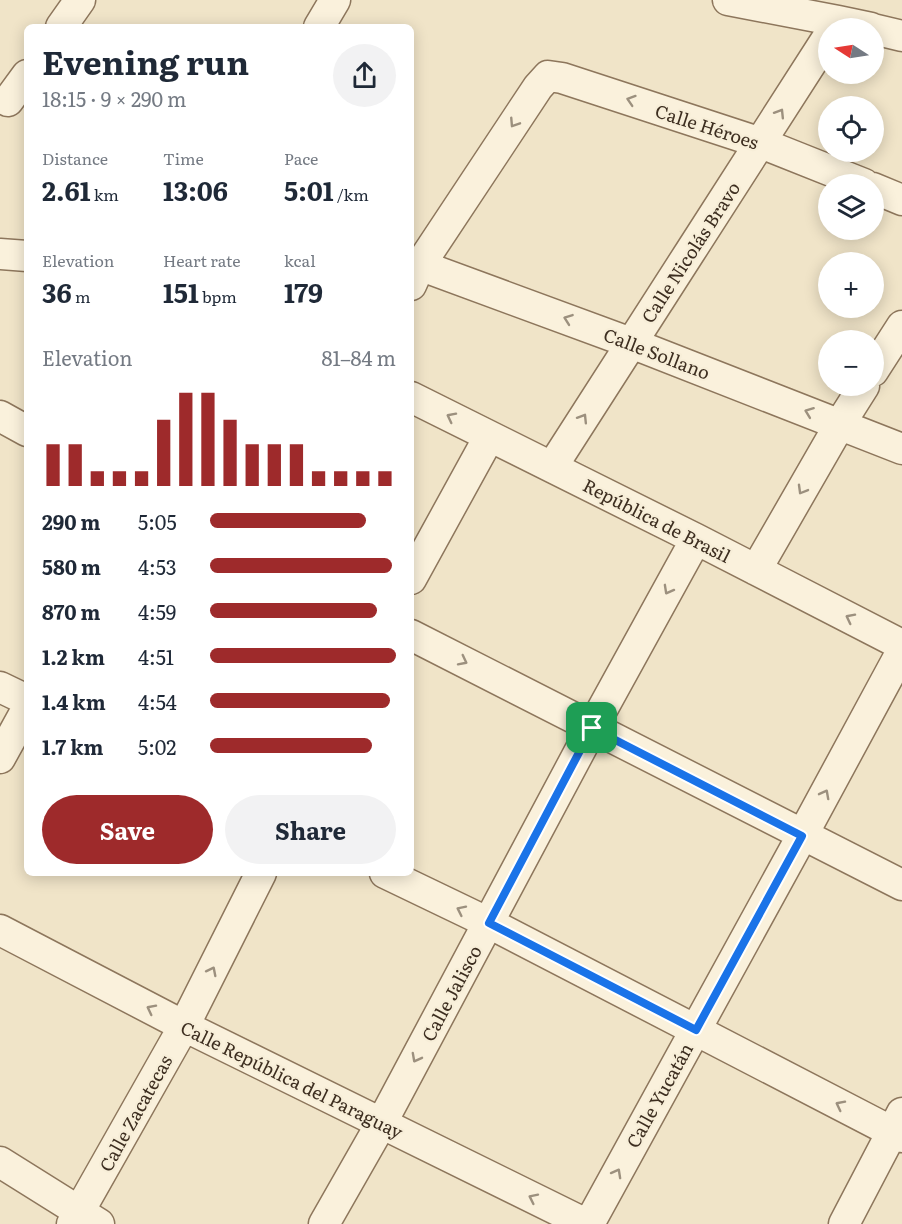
<!DOCTYPE html>
<meta charset="utf-8">
<style>
body{margin:0;font-family:Literata,serif;background:#f2f2f3;color:#1f2937;height:100vh;display:flex;flex-direction:column;font-size:22px;white-space:nowrap}
*{box-sizing:border-box;margin:0}
p{font-size:20px;color:#747a83}
.icon{flex:none;width:33px;height:33px;fill:none;stroke:currentColor;stroke-width:2;stroke-linecap:round;stroke-linejoin:round}
.map{position:relative;flex:1;overflow:hidden}
.panel{position:absolute;left:24px;top:24px;width:390px;height:852px;display:flex;flex-direction:column;background:#fff;border-radius:9px;box-shadow:0 3px 15px #0003}
.panel>*{flex:none}
.needle{width:39px;rotate:282deg}
.fabs{position:absolute;left:818px;top:18px;display:grid;gap:12px}
.fabs a{display:grid;place-items:center;width:66px;height:66px;border-radius:50%;background:#fff;box-shadow:0 3px 15px #0003;font-size:30px}
.pin{position:absolute;display:grid;place-items:center;width:51px;height:51px;color:#fff;margin:-26px;border-radius:12px;box-shadow:0 3px 9px #0006}
.round{display:grid;place-items:center;flex:none;width:63px;height:63px;border-radius:32px;background:#f2f2f3}
.head{display:flex;align-items:center;justify-content:space-between;height:102px;padding:0 18px}
h1{font-size:33px;font-weight:700;line-height:45px}
.metrics{display:grid;grid-template-columns:repeat(3,1fr);gap:9px;height:102px;padding:6px 18px}
.metrics div{display:grid;align-content:center}
.metrics b{font-size:26px;font-weight:700}
.metrics small{font-size:16px;font-weight:400}
.metrics p{font-size:16px}
.chart{height:168px;padding:12px 18px}
.chart p{display:flex;justify-content:space-between}
.chart svg{width:100%;height:108px;margin-top:6px;stroke:#9e2a2b;stroke-width:6}
.action{display:flex;gap:12px;margin-top:auto;padding:12px 18px}
.action a{flex:1;height:69px;border-radius:36px;background:#9e2a2b;color:#fff;font-size:24px;font-weight:700;line-height:69px;text-align:center}
.action a+a{background:#f2f2f3;color:#1f2937}
ul{padding:0 18px;list-style:none;font-size:20px}
li{display:grid;grid-template-columns:96px 72px 1fr;align-items:center;height:45px}
li i{height:15px;border-radius:8px;background:#9e2a2b}
.map>svg:first-child{display:block}
.lines{fill:none;stroke-linecap:round;stroke-linejoin:round}
.minor-casing{stroke:#8d765c;stroke-width:33}
.minor{stroke:#faf1dc;stroke-width:30}
.oneway{stroke:#9c907e}
.route-casing{stroke:#fff;stroke-width:12}
.route{stroke:#1a73e8;stroke-width:8}
.labels{text-anchor:middle;dominant-baseline:central;stroke-width:4.5;stroke-linejoin:round;paint-order:stroke}
.street-label{font-size:18px;fill:#3d2e20;stroke:#f7eed8}
</style>
<div class="map">
<svg width="902" height="1224" viewBox="0 0 902 1224">
<rect width="100%" height="100%" fill="#f0e4c8"/>
<g class="lines">
<!-- minor casing -->
<g class="minor-casing">
<path id="minor" d="M728 0 838 21 871 28
M61 27 80 0
M319 27 335 0
M873 29 902 36
M8 101 27 75
M873 188 902 200
M0 254 27 256
M411 262 631 343 902 449
M411 285 420 265 538 87 548 76 562 78 761 143 864 184
M873 371 902 326
M411 397 696 539 902 645
M0 416 27 431
M552 467C643 323 737 181 828 37
M756 570 840 424 864 386
M411 579 489 437
M411 635 902 885
M0 687 27 700
M0 758 27 709
M385 873 489 923 902 1137
M0 930 184 1026 586 1224
M0 1162 99 1224
M72 1224 184 1026 261 873
M324 1224 381 1124 592 728 696 539
M589 1224 802 836 902 651
M844 1224 902 1113"/>
</g>
<!-- minor -->
<use href="#minor" class="minor"/>
</g>
<!-- one-way arrows -->
<defs><path id="oneway-chevron" d="M-2-3.5L2.5 0L-2 3.5" fill="none" stroke-width="1.6" stroke-linecap="round" stroke-linejoin="round" transform="scale(1.5)"/></defs>
<g class="oneway">
<use href="#oneway-chevron" transform="translate(631 100) rotate(-162)"/>
<use href="#oneway-chevron" transform="translate(780 113) rotate(-58)"/>
<use href="#oneway-chevron" transform="translate(514 123) rotate(123)"/>
<use href="#oneway-chevron" transform="translate(568 319) rotate(-160)"/>
<use href="#oneway-chevron" transform="translate(809 412) rotate(-159)"/>
<use href="#oneway-chevron" transform="translate(451 417) rotate(-153)"/>
<use href="#oneway-chevron" transform="translate(583 418) rotate(-58)"/>
<use href="#oneway-chevron" transform="translate(802 490) rotate(120)"/>
<use href="#oneway-chevron" transform="translate(668 590) rotate(119)"/>
<use href="#oneway-chevron" transform="translate(850 618) rotate(-153)"/>
<use href="#oneway-chevron" transform="translate(463 661) rotate(27)"/>
<use href="#oneway-chevron" transform="translate(825 794) rotate(-62)"/>
<use href="#oneway-chevron" transform="translate(461 910) rotate(-154)"/>
<use href="#oneway-chevron" transform="translate(212 971) rotate(-63)"/>
<use href="#oneway-chevron" transform="translate(151 1009) rotate(-153)"/>
<use href="#oneway-chevron" transform="translate(416 1058) rotate(118)"/>
<use href="#oneway-chevron" transform="translate(840 1105) rotate(-153)"/>
<use href="#oneway-chevron" transform="translate(617 1173) rotate(-61)"/>
<use href="#oneway-chevron" transform="translate(533 1198) rotate(-154)"/>
</g>
<g class="lines">
<!-- route casing -->
<g class="route-casing">
<path id="route" d="M592 728 802 836 696 1030 489 923Z"/>
</g>
<!-- route -->
<use href="#route" class="route"/>
</g>
<g class="labels">
<!-- street labels -->
<g class="street-label">
<text transform="translate(707 126) rotate(18)">Calle Héroes</text>
<text transform="translate(690 252) rotate(-57)">Calle Nicolás Bravo</text>
<text transform="translate(657 353) rotate(21)">Calle Sollano</text>
<text transform="translate(657 520) rotate(27)">República de Brasil</text>
<text transform="translate(451 993) rotate(-62)">Calle Jalisco</text>
<text transform="translate(292 1079) rotate(26)">Calle República del Paraguay</text>
<text transform="translate(659 1095) rotate(-61)">Calle Yucatán</text>
<text transform="translate(135 1113) rotate(-61)">Calle Zacatecas</text>
</g>
</g>
</svg>
<div class="fabs">
<a><svg class="needle" viewBox="-14 -14 28 28"><path d="M0-13l5 13h-10z" fill="#e53935"/><path d="M0 13l5-13h-10z" fill="#747a83"/></svg></a>
<a><svg class="icon" aria-label="locate" viewBox="0 0 24 24"><circle cx="12" cy="12" r="6"/><path d="M12 2v4M12 18v4M2 12h4M18 12h4"/></svg></a>
<a><svg class="icon" aria-label="layers" viewBox="0 0 24 24"><path d="M12 4l9 5-9 5-9-5zM3 14l9 5 9-5"/></svg></a>
<a>+</a>
<a>−</a>
</div>
<div class="pin" style="left:592px;top:728px;background:#1e9e55"><svg class="icon" aria-label="arrive" viewBox="0 0 24 24"><path d="M6 21V4h12l-3 4 3 4H6"/></svg></div>
<section class="panel">
<div class="head"><div><h1>Evening run</h1><p>18:15 · 9 × 290 m</p></div><a class="round"><svg class="icon" aria-label="share" viewBox="0 0 24 24"><path d="M12 15V3M7 8l5-5 5 5M5 13v7h14v-7"/></svg></a></div>
<div class="metrics">
<div><p>Distance</p><b>2.61<small> km</small></b></div>
<div><p>Time</p><b>13:06</b></div>
<div><p>Pace</p><b>5:01<small> /km</small></b></div>
</div>
<div class="metrics">
<div><p>Elevation</p><b>36<small> m</small></b></div>
<div><p>Heart rate</p><b>151<small> bpm</small></b></div>
<div><p>kcal</p><b>179</b></div>
</div>
<div class="chart"><p><span>Elevation</span>81–84 m</p>
<svg viewBox="0 0 160 44" preserveAspectRatio="none"><path d="M5 44V27M15 44V27M25 44V38M35 44V38M45 44V38M55 44V17M65 44V6M75 44V6M85 44V17M95 44V27M105 44V27M115 44V27M125 44V38M135 44V38M145 44V38M155 44V38"/></svg>
</div>
<ul>
<li><b>290 m</b>5:05<i style="width:84%"></i></li>
<li><b>580 m</b>4:53<i style="width:98%"></i></li>
<li><b>870 m</b>4:59<i style="width:90%"></i></li>
<li><b>1.2 km</b>4:51<i style="width:100%"></i></li>
<li><b>1.4 km</b>4:54<i style="width:97%"></i></li>
<li><b>1.7 km</b>5:02<i style="width:87%"></i></li>
</ul>
<div class="action"><a>Save</a><a>Share</a></div>
</section>
</div>
